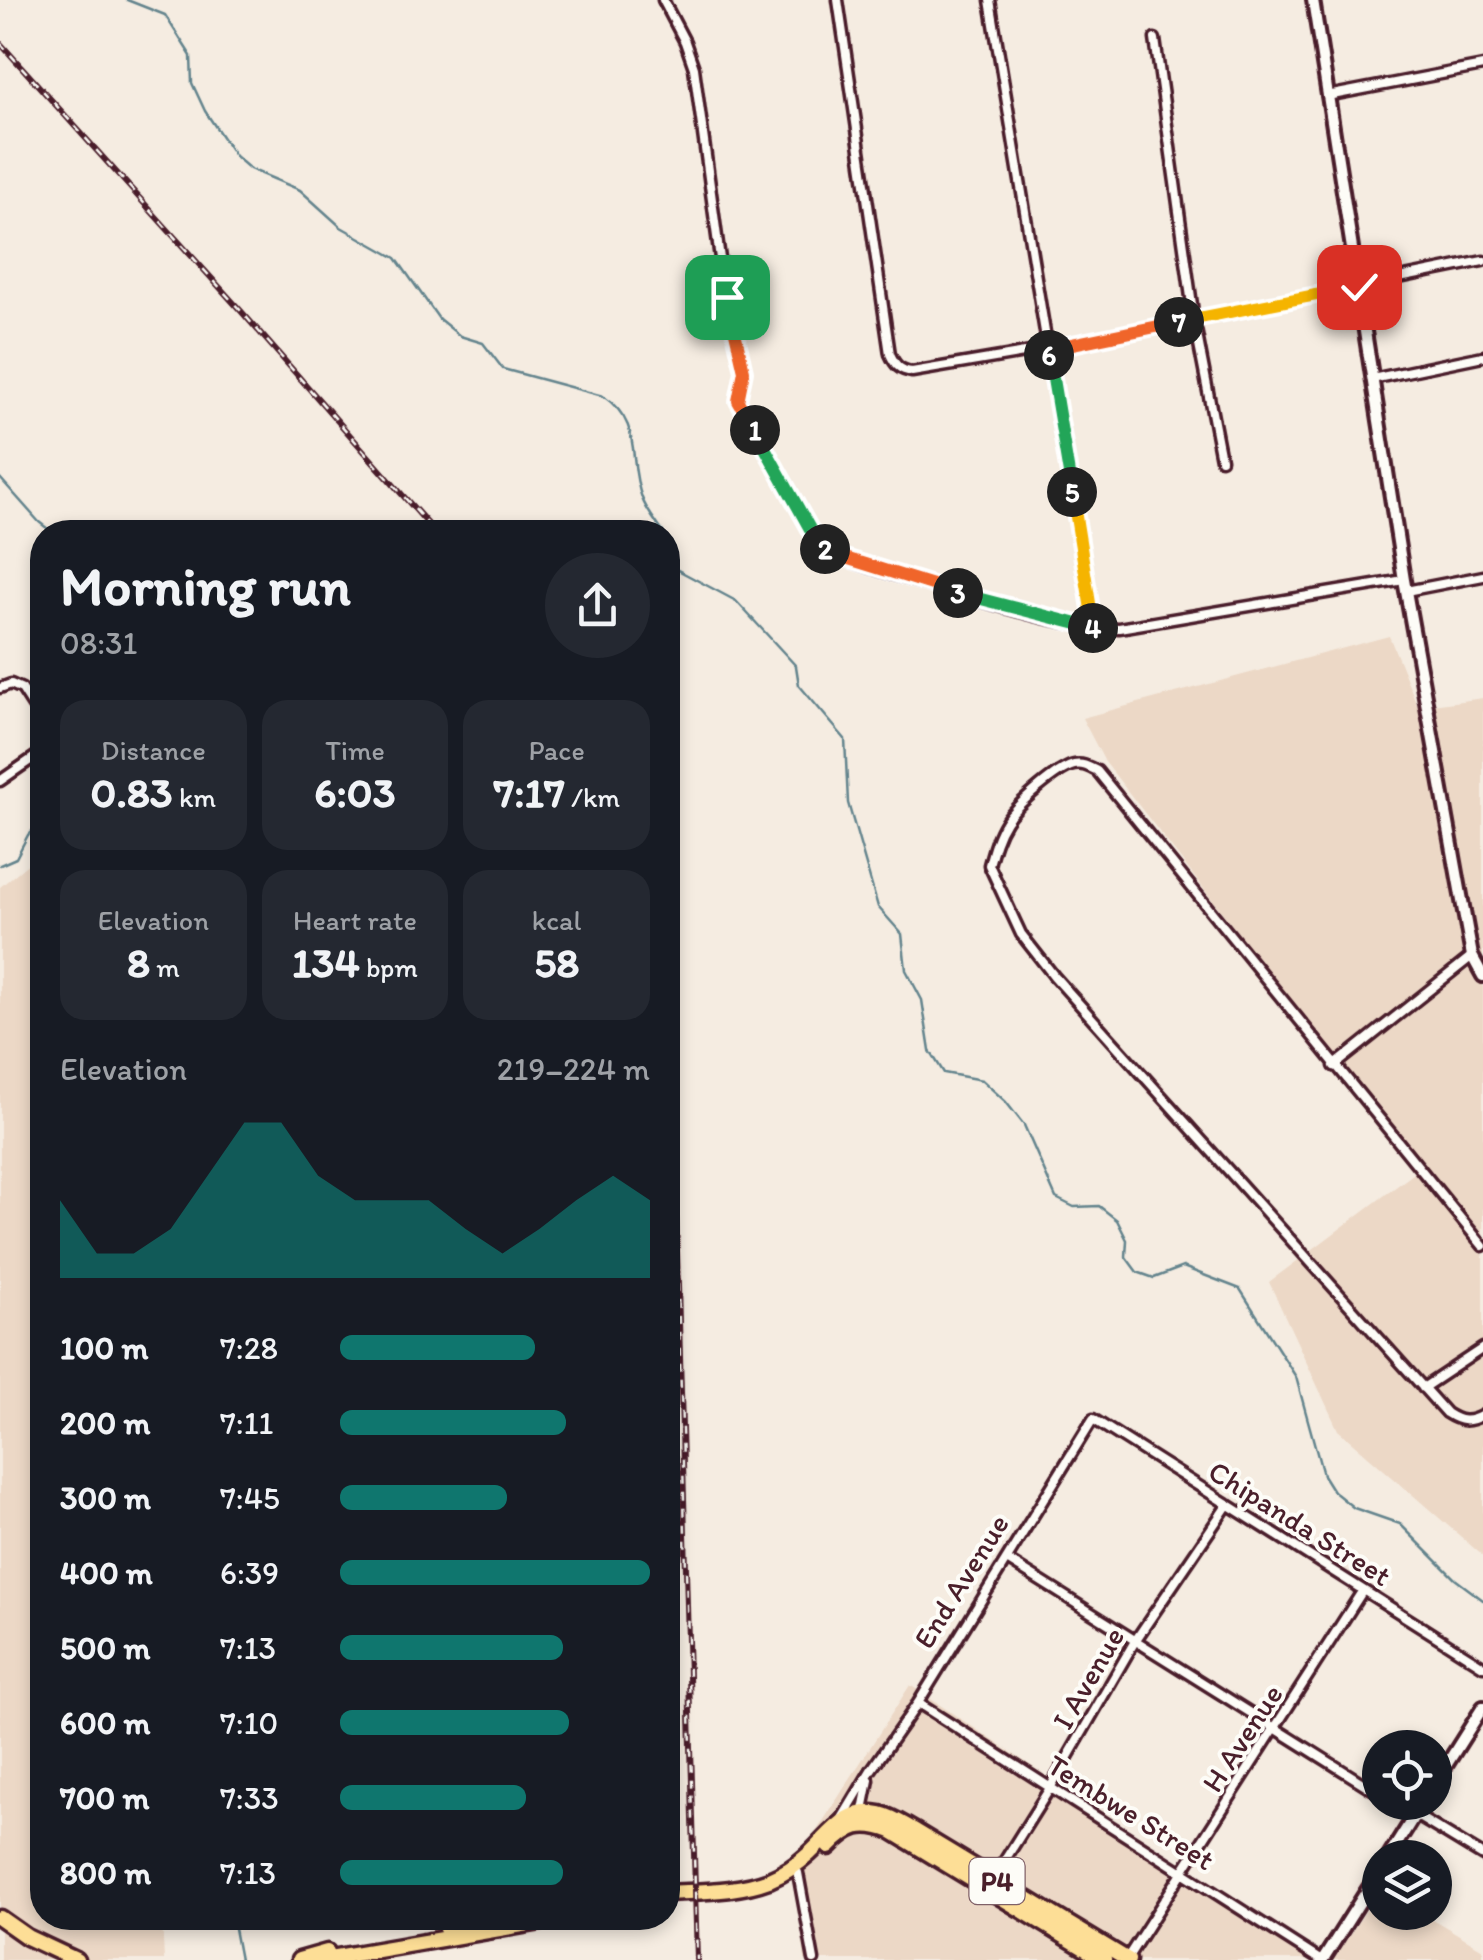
<!DOCTYPE html>
<meta charset="utf-8">
<style>
body{margin:0;font-family:Itim,sans-serif;background:#242831;color:#f1f3f6;height:100vh;display:flex;flex-direction:column;font-size:38px;white-space:nowrap}
*{box-sizing:border-box;margin:0}
p{font-size:32px;color:#9ea1a6}
.icon{flex:none;width:55px;height:55px;fill:none;stroke:currentColor;stroke-width:2;stroke-linecap:round;stroke-linejoin:round}
.map{position:relative;flex:1;overflow:hidden}
.drawer{position:absolute;left:30px;top:520px;width:650px;height:1410px;display:flex;flex-direction:column;background:#171b24;border-radius:40px;box-shadow:0 5px 15px #0003}
.drawer>*{flex:none}
.buttons{position:absolute;left:1362px;top:1730px;display:grid;gap:20px}
.buttons a{display:grid;place-items:center;width:90px;height:90px;border-radius:50%;background:#171b24;box-shadow:0 5px 15px #0003;font-size:50px}
.pin{position:absolute;display:grid;place-items:center;width:85px;height:85px;color:#fff;margin:-42px;border-radius:20px;box-shadow:0 5px 15px #0006}
.km{position:absolute;width:50px;height:50px;margin:-25px;border-radius:50%;background:#222;color:#fff;font-size:28px;line-height:50px;text-align:center}
.round{display:grid;place-items:center;flex:none;width:105px;height:105px;border-radius:52px;background:#242831}
.overview{display:flex;align-items:center;justify-content:space-between;height:170px;padding:0 30px}
h1{font-size:55px;font-weight:800;line-height:75px}
.stats{display:grid;grid-template-columns:repeat(3,1fr);gap:15px;height:170px;padding:10px 30px}
.stats div{display:grid;align-content:center;border-radius:25px;background:#242831;text-align:center}
.stats b{font-size:42px;font-weight:800}
.stats small{font-size:28px;font-weight:400}
.stats p{font-size:28px}
.chart{height:280px;padding:20px 30px}
.chart p{display:flex;justify-content:space-between}
.chart svg{width:100%;height:180px;margin-top:10px;fill:#0f766e;opacity:.7}
ul{padding:0 30px;list-style:none;font-size:32px}
li{display:grid;grid-template-columns:160px 120px 1fr;align-items:center;height:75px}
li i{height:25px;border-radius:12px;background:#0f766e}
.map>svg:first-child{display:block}
.built{fill:#ecd8c6}
.lines{fill:none;stroke-linecap:round;stroke-linejoin:round}
.stream{stroke:#64848d;stroke-width:2.5}
.street-casing{stroke:#4a1f2b;stroke-width:15}
.secondary-casing{stroke:#4a1f2b;stroke-width:18}
.highway-casing{stroke:#4a1f2b;stroke-width:21}
.street{stroke:#fdfcf7;stroke-width:8}
.secondary{stroke:#fdfcf7;stroke-width:10}
.highway{stroke:#fdde96;stroke-width:14}
.rail-casing{stroke:#4a1f2b;stroke-width:6}
.rail{stroke:#fdfcf7;stroke-width:2.5;stroke-dasharray:8;stroke-linecap:butt}
.split-1-casing{stroke:#fff;stroke-width:20}
.split-2-casing{stroke:#fff;stroke-width:20}
.split-3-casing{stroke:#fff;stroke-width:20}
.split-4-casing{stroke:#fff;stroke-width:20}
.split-5-casing{stroke:#fff;stroke-width:20}
.split-6-casing{stroke:#fff;stroke-width:20}
.split-7-casing{stroke:#fff;stroke-width:20}
.split-8-casing{stroke:#fff;stroke-width:20}
.split-9-casing{stroke:#fff;stroke-width:20}
.split-1{stroke:#f0652b;stroke-width:12}
.split-2{stroke:#22a559;stroke-width:12}
.split-3{stroke:#f0652b;stroke-width:12}
.split-4{stroke:#22a559;stroke-width:12}
.split-5{stroke:#f5b400;stroke-width:12}
.split-6{stroke:#22a559;stroke-width:12}
.split-7{stroke:#f0652b;stroke-width:12}
.split-8{stroke:#f5b400;stroke-width:12}
.split-9{stroke:#f5b400;stroke-width:12}
.labels{text-anchor:middle;dominant-baseline:central;stroke-width:8;stroke-linejoin:round;paint-order:stroke}
.shield{fill:#fdfcf7;stroke:#806168;stroke-width:2.5}
.shield-label{font-size:28px;font-weight:bold;fill:#4a1f2b}
.street-label{font-size:30px;fill:#4a1f2b;stroke:#fdfcf7}
</style>
<div class="map">
<svg width="1483" height="1960" viewBox="0 0 1483 1960">
<rect width="100%" height="100%" fill="#f5ece1"/>
<filter id="ink" filterUnits="userSpaceOnUse"><feTurbulence type="fractalNoise" baseFrequency=".01" numOctaves="2"/><feDisplacementMap in="SourceGraphic" scale="20" xChannelSelector="R" yChannelSelector="G"/><feConvolveMatrix kernelMatrix="1 2 1 2 8 2 1 2 1" color-interpolation-filters="sRGB"/></filter>
<g filter="url(#ink)">
<!-- built -->
<path class="built" d="M1389 636 1418 707 1483 698V1556L1338 1430 1269 1282 1421 1168 1105 762 1082 718Z
M42 852V1918H162L164 1960H0V887Z
M910 1685 1322 1960H805L795 1865Z
M1380 1890V1912L1422 1913 1483 1949V1960H1333Z"/>
<g class="lines">
<!-- stream -->
<path class="stream" d="M127 0 165 15 191 56 192 83 205 111 235 156 250 169 300 190 341 227 396 258 439 319 460 336 483 343 503 369 603 396C644 424 627 458 642 498 646 510 656 522 663 532
M0 478 39 522 52 532
M668 544 676 569 736 601 796 666 799 685 845 739 848 803 878 907 902 934 906 970 922 1000 930 1051 944 1073 982 1080 1006 1102 1024 1125 1056 1198 1074 1207 1099 1206 1117 1220 1127 1240 1126 1257 1137 1272 1154 1278 1183 1267 1240 1289 1296 1377 1323 1475 1333 1491 1354 1508 1400 1524 1455 1579 1483 1600
M0 865 16 858 28 835 42 821
M232 1918 240 1960"/>
<!-- street casing -->
<g class="street-casing">
<path id="street" d="M663 0 685 42 694 68 721 266 744 371 738 401 820 547C859 567 903 577 945 590 1000 606 1062 628 1119 628L1404 580
M838 0 890 354C895 365 899 370 912 372L1048 349 1483 261
M990 0 1094 628
M1155 39 1194 319 1221 459
M1327 96 1483 66
M1372 379 1483 356
M1406 591 1483 576
M0 688 11 684 22 689 42 720
M0 781 42 752
M1334 1066 1472 956
M1483 1246 1097 771C1089 767 1083 763 1074 765 1057 769 1016 805 1006 821 997 835 993 850 989 865L1021 934 1054 976 1446 1413C1460 1422 1468 1423 1483 1415
M1423 1388 1483 1348
M1007 1560 1380 1794
M918 1703 1320 1960
M1394 1802 1483 1856
M862 1815 869 1780
M841 1820 871 1770 918 1703 1093 1419 1483 1666
M798 1873 814 1960
M993 1879 1050 1788 1135 1641 1228 1504
M1126 1960 1363 1590"/>
</g>
<!-- secondary casing -->
<g class="secondary-casing">
<path id="secondary" d="M1313 0 1404 580 1472 956 1483 976
M1435 1783 1483 1707
M1388 1858 1423 1802
M1323 1960 1380 1870"/>
</g>
<!-- highway casing -->
<g class="highway-casing">
<path id="highway" d="M829 1847C850 1825 863 1820 892 1831L1104 1960
M668 1893C701 1891 737 1892 769 1880 783 1874 797 1865 809 1854 830 1835 847 1806 880 1814 893 1817 904 1825 915 1831L1128 1960
M0 1918 27 1937 76 1960
M446 1929 505 1918
M299 1960 327 1952
M319 1960 564 1918"/>
</g>
<!-- street -->
<use href="#street" class="street"/>
<!-- secondary -->
<use href="#secondary" class="secondary"/>
<!-- highway -->
<use href="#highway" class="highway"/>
<!-- rail casing -->
<g class="rail-casing">
<path id="rail" d="M0 43 241 311 435 532
M668 932 697 1960"/>
</g>
<!-- rail -->
<use href="#rail" class="rail"/>
</g>
</g>
<g class="lines" filter="url(#ink)">
<!-- split-1 casing -->
<g class="split-1-casing">
<path id="split-1" d="M727 297 744 371 738 401 755 430"/>
</g>
<!-- split-2 casing -->
<g class="split-2-casing">
<path id="split-2" d="M755 430 820 547 825 549"/>
</g>
<!-- split-3 casing -->
<g class="split-3-casing">
<path id="split-3" d="M825 549 839 556 958 593"/>
</g>
<!-- split-4 casing -->
<g class="split-4-casing">
<path id="split-4" d="M958 593 1093 628"/>
</g>
<!-- split-5 casing -->
<g class="split-5-casing">
<path id="split-5" d="M1072 492 1094 628H1093"/>
</g>
<!-- split-6 casing -->
<g class="split-6-casing">
<path id="split-6" d="M1049 355 1072 492"/>
</g>
<!-- split-7 casing -->
<g class="split-7-casing">
<path id="split-7" d="M1049 355 1048 349 1179 322"/>
</g>
<!-- split-8 casing -->
<g class="split-8-casing">
<path id="split-8" d="M1179 322 1316 295"/>
</g>
<!-- split-9 casing -->
<g class="split-9-casing">
<path id="split-9" d="M1316 295 1359 287"/>
</g>
<!-- split-1 -->
<use href="#split-1" class="split-1"/>
<!-- split-2 -->
<use href="#split-2" class="split-2"/>
<!-- split-3 -->
<use href="#split-3" class="split-3"/>
<!-- split-4 -->
<use href="#split-4" class="split-4"/>
<!-- split-5 -->
<use href="#split-5" class="split-5"/>
<!-- split-6 -->
<use href="#split-6" class="split-6"/>
<!-- split-7 -->
<use href="#split-7" class="split-7"/>
<!-- split-8 -->
<use href="#split-8" class="split-8"/>
<!-- split-9 -->
<use href="#split-9" class="split-9"/>
</g>
<g class="labels">
<!-- shield labels -->
<rect class="shield" x="969.5" y="1858" width="55" height="46" rx="8"/>
<g class="shield-label">
<text x="997" y="1881">P4</text>
</g>
<!-- street labels -->
<g class="street-label">
<text transform="translate(1300 1523) rotate(32)">Chipanda Street</text>
<text transform="translate(961 1581) rotate(-58)">End Avenue</text>
<text transform="translate(1088 1678) rotate(-60)">I Avenue</text>
<text transform="translate(1242 1738) rotate(-57)">H Avenue</text>
<text transform="translate(1131 1812) rotate(32)">Tembwe Street</text>
</g>
</g>
</svg>
<div class="buttons">
<a><svg class="icon" aria-label="locate" viewBox="0 0 24 24"><circle cx="12" cy="12" r="6"/><path d="M12 2v4M12 18v4M2 12h4M18 12h4"/></svg></a>
<a><svg class="icon" aria-label="layers" viewBox="0 0 24 24"><path d="M12 4l9 5-9 5-9-5zM3 14l9 5 9-5"/></svg></a>
</div>
<div class="pin" style="left:727px;top:297px;background:#1e9e55"><svg class="icon" aria-label="arrive" viewBox="0 0 24 24"><path d="M6 21V4h12l-3 4 3 4H6"/></svg></div>
<div class="pin" style="left:1359px;top:287px;background:#d93025"><svg class="icon" aria-label="check" viewBox="0 0 24 24"><path d="M5 12l5 5 9-10"/></svg></div>
<b class="km" style="left:755px;top:430px">1</b>
<b class="km" style="left:825px;top:549px">2</b>
<b class="km" style="left:958px;top:593px">3</b>
<b class="km" style="left:1093px;top:628px">4</b>
<b class="km" style="left:1072px;top:492px">5</b>
<b class="km" style="left:1049px;top:355px">6</b>
<b class="km" style="left:1179px;top:322px">7</b>
<section class="drawer">
<div class="overview"><div><h1>Morning run</h1><p>08:31</p></div><a class="round"><svg class="icon" aria-label="share" viewBox="0 0 24 24"><path d="M12 15V3M7 8l5-5 5 5M5 13v7h14v-7"/></svg></a></div>
<div class="stats">
<div><p>Distance</p><b>0.83<small> km</small></b></div>
<div><p>Time</p><b>6:03</b></div>
<div><p>Pace</p><b>7:17<small> /km</small></b></div>
</div>
<div class="stats">
<div><p>Elevation</p><b>8<small> m</small></b></div>
<div><p>Heart rate</p><b>134<small> bpm</small></b></div>
<div><p>kcal</p><b>58</b></div>
</div>
<div class="chart"><p><span>Elevation</span>219–224 m</p>
<svg viewBox="0 0 160 44" preserveAspectRatio="none"><path d="M0 44V25L10 38L20 38L30 32L40 19L50 6L60 6L70 19L80 25L90 25L100 25L110 32L120 38L130 32L140 25L150 19L160 25V44z"/></svg>
</div>
<ul>
<li><b>100 m</b>7:28<i style="width:63%"></i></li>
<li><b>200 m</b>7:11<i style="width:73%"></i></li>
<li><b>300 m</b>7:45<i style="width:54%"></i></li>
<li><b>400 m</b>6:39<i style="width:100%"></i></li>
<li><b>500 m</b>7:13<i style="width:72%"></i></li>
<li><b>600 m</b>7:10<i style="width:74%"></i></li>
<li><b>700 m</b>7:33<i style="width:60%"></i></li>
<li><b>800 m</b>7:13<i style="width:72%"></i></li>
</ul>
</section>
</div>
